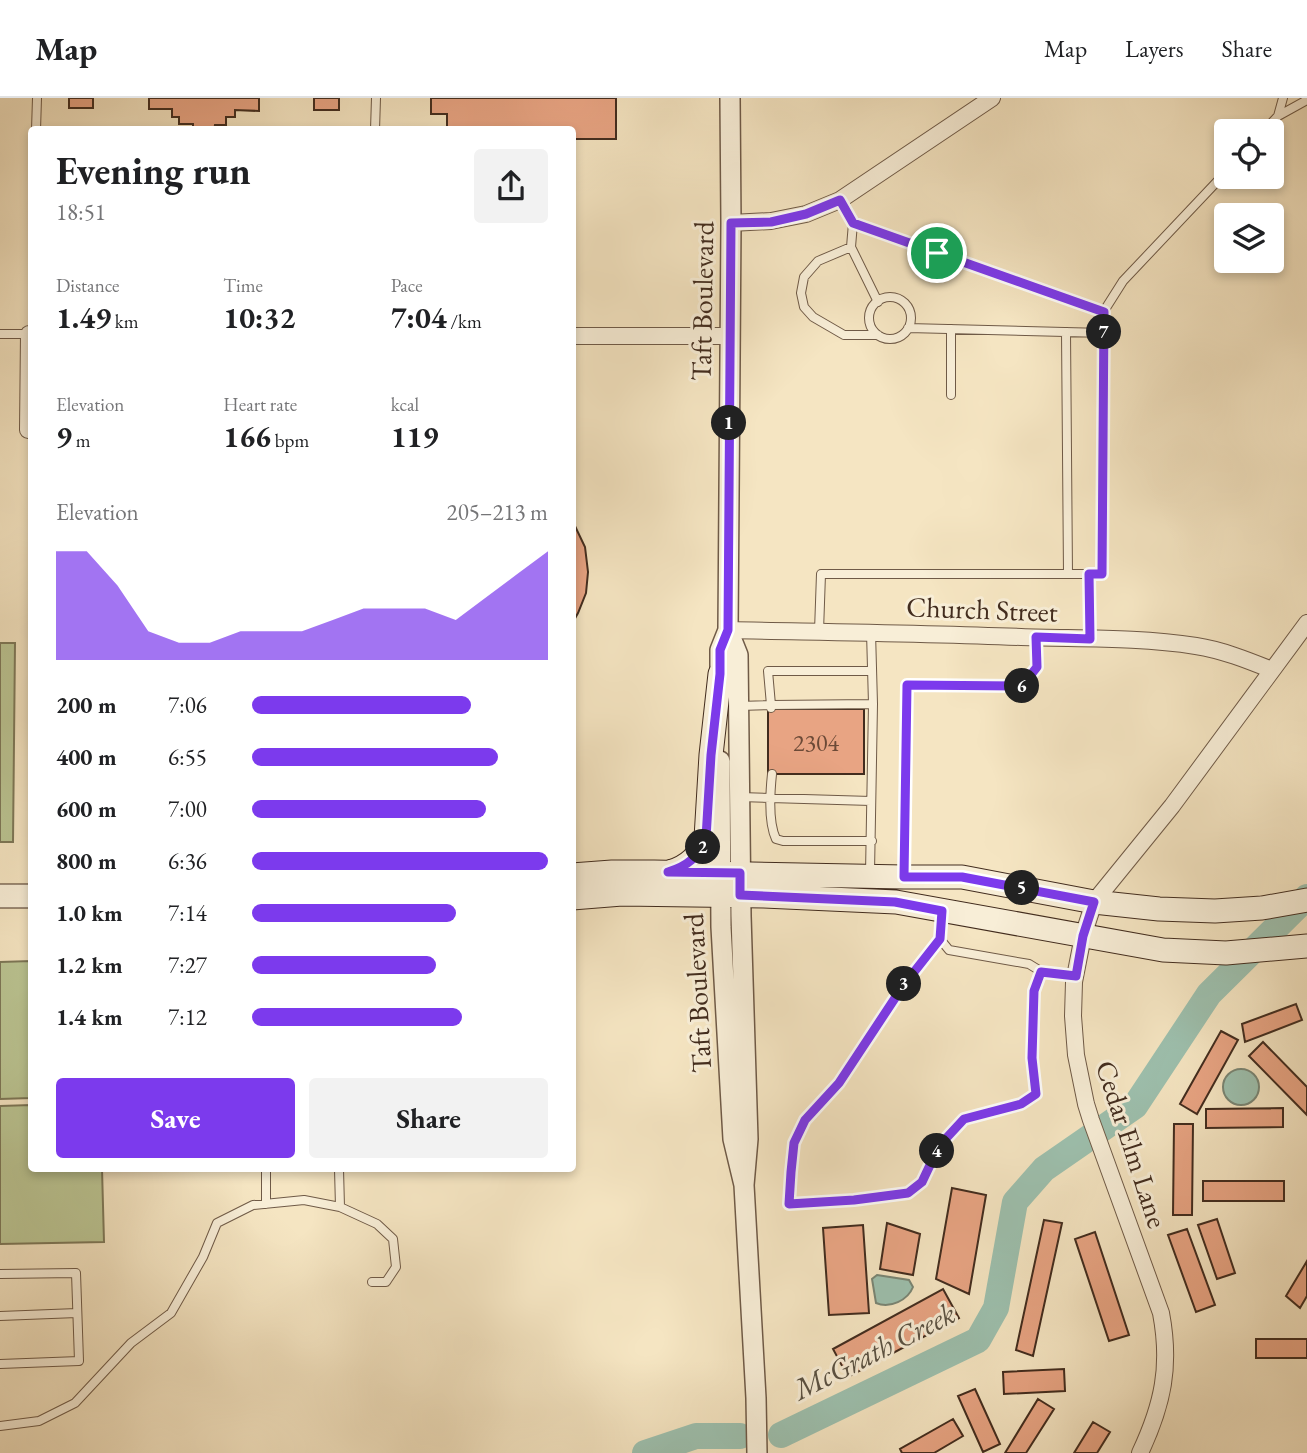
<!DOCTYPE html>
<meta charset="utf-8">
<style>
body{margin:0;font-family:"EB Garamond",serif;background:#f2f2f2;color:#202124;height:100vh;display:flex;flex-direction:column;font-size:26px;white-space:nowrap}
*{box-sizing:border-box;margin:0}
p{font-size:23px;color:#757577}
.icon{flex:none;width:38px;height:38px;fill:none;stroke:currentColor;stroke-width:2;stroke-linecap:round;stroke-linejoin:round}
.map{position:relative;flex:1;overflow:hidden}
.sheet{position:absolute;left:28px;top:28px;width:548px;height:1046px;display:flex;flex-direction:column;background:#fff;border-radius:7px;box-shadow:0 4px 10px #0003}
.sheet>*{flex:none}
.fabs{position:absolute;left:1214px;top:21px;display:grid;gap:14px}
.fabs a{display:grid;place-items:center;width:70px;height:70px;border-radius:7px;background:#fff;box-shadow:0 4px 10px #0003;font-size:35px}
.pin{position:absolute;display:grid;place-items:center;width:60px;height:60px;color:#fff;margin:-30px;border:4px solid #fff;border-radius:50%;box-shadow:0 2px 7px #0007}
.km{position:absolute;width:35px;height:35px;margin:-18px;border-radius:50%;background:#222;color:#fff;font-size:19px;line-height:35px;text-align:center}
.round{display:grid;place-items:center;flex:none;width:74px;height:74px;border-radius:7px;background:#f2f2f2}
.head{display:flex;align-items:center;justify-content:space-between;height:119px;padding:0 28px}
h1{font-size:38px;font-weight:700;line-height:52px}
.stats{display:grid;grid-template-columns:repeat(3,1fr);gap:10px;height:119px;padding:7px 28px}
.stats div{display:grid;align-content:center}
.stats b{font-size:30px;font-weight:700}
.stats small{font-size:19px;font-weight:400}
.stats p{font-size:19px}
.chart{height:196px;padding:14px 28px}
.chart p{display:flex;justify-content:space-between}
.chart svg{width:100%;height:126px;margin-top:7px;fill:#7c3aed;opacity:.7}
.primary-button{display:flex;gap:14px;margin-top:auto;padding:14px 28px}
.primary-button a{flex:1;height:80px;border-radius:7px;background:#7c3aed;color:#fff;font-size:28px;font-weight:700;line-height:80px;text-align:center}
.primary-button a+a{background:#f2f2f2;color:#202124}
ul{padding:0 28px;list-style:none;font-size:23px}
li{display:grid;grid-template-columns:112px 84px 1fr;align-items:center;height:52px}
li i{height:18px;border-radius:9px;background:#7c3aed}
header{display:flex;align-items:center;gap:42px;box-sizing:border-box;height:98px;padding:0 35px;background:#fff;border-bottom:2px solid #e0e0e0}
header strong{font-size:33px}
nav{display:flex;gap:38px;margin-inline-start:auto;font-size:24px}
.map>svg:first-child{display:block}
.green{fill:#bbc593;stroke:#7e7858;stroke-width:2}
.water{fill:#9dc0ae;stroke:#798574;stroke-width:2}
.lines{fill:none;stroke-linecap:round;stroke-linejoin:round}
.river{stroke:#9dc0ae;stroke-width:26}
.building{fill:#e8a483;stroke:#422c1e;stroke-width:2}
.service-casing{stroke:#6f5a47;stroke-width:10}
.minor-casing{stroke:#6f5a47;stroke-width:18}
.tertiary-casing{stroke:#6f5a47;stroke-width:22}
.secondary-casing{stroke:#422c1e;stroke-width:25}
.service{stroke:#f8eed7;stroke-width:8}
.minor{stroke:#f8eed7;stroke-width:16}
.tertiary{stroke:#f8eed7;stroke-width:19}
.secondary{stroke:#f8eed7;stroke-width:23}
.route-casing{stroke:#fff;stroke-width:14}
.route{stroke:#7c3aed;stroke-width:9}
.labels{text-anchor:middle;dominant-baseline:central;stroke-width:6;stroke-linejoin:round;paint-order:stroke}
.number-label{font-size:24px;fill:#6c4a37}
.street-label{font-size:28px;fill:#422c1e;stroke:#f8eed7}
.water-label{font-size:30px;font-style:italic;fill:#595142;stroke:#f8eed7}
</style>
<header>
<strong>Map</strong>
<nav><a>Map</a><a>Layers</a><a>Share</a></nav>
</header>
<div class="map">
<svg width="1307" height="1355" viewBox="0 0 1307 1355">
<rect width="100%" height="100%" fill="#f5e5c2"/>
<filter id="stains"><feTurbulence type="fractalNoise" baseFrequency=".00286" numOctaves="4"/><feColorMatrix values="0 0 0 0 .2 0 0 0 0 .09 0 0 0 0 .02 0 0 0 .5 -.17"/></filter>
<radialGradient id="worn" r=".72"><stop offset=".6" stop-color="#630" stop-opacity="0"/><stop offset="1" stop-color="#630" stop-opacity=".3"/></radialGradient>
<!-- green -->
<path class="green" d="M0 545H15L13 744H0Z
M31 863V1000L0 1001V864Z
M31 1007 32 1071H102L104 1144 0 1146V1008Z"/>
<!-- water -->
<path class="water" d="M1223 989a18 18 0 1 1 36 0a18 18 0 1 1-36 0Z
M877 1177 909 1182 913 1189C908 1202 890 1211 876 1205L872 1181Z"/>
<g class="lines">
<!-- river -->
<path class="river" d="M781 1337 978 1242 996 1210 1015 1104 1044 1071 1135 1008 1209 896 1307 799
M645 1355 696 1338H740"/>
</g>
<!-- building -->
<path class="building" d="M69 0H93V10H69Z
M149 0H259V13L235 12V19H226V27H215L214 32H193V26H179V19H172V11H149Z
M314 0H339V12H314Z
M431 0H616V41H572V32H447V16H431Z
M574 426 585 449 588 474 586 495 578 515 573 524 572 427Z
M768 611H864V676H768Z
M1296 906 1302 922 1245 944 1242 926Z
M1221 933 1238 942 1197 1016 1180 1006Z
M1263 944 1307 989V1017L1249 958Z
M1283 1010V1029L1206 1030V1011Z
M1174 1026H1193L1192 1117H1173Z
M1203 1083H1284V1103H1203Z
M952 1090 986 1097 969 1196 936 1181Z
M1217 1121 1235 1175 1217 1181 1198 1127Z
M1044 1122 1062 1125 1033 1258 1016 1252Z
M887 1125 920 1136 913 1177 880 1171Z
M863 1127 869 1215 829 1217 823 1130Z
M1187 1131 1215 1207 1196 1214 1168 1137Z
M1095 1134 1129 1237 1109 1243 1075 1141Z
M1307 1163V1198L1300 1210 1286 1198Z
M943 1191 959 1220 848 1279 833 1251Z
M1256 1241H1307V1260H1256Z
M1064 1271 1065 1293 1004 1296 1003 1274Z
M975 1291 1000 1346 983 1354 958 1298Z
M1038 1301 1054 1311 1026 1355H1005Z
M953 1321 963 1338 934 1355H902L900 1351Z
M1093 1324 1110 1334 1097 1355H1074Z"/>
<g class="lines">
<!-- service casing -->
<g class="service-casing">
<path id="service" d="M1278 18 1283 0
M36 32 37 0
M375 32 376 0
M1264 33 1278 18 1307 2
M840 102 853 125 1104 213 1123 183 1227 73
M853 125 851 149 878 204
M851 149 818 163 804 179 801 195 804 209 813 219 844 237H878
M869 220a21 21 0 1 1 42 0a21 21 0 1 1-42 0Z
M908 230 1104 235
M951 231V297
M1066 234 1068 476
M0 236H32
M1089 476 1090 541
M819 533 821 476H1103L1104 213
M739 608 771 607 768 573H872
M771 610V607L873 606
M772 676C770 695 768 724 776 741L783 743H872
M740 699 871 703
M870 775 873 606 871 534
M904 776 907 587 1022 588 1037 569 1036 539
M942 814 940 841 949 852 1029 866 1042 874
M940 841 903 888 839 985 805 1022 795 1045 791 1074 789 1106 854 1102 908 1095 922 1084 939 1048 964 1021 1021 1005 1036 996 1032 960 1034 893 1042 874 1075 879
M339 1071 340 1109
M266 1106V1071
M0 1176 76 1175 79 1263 0 1266
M0 1218 77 1215
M0 1328 39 1323 75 1305 131 1245 171 1215 203 1159 217 1125 253 1107 304 1102 340 1109 377 1126 393 1141 396 1169 386 1184H372"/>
</g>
<!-- minor casing -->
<g class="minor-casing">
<path id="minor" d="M731 125 771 123 806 116 840 102 992 0
M572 238H729
M28 332 29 236
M728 532C825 534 923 535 1021 539 1079 541 1138 539 1196 548 1222 552 1247 562 1272 572
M1140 1355C1163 1306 1171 1268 1161 1215L1091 1022 1086 1006 1076 957 1073 918 1074 884 1083 838 1094 804 1172 708 1307 525"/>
</g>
<!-- tertiary casing -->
<g class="tertiary-casing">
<path id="tertiary" d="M728 532 738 557 741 818 748 1041 744 1087 756 1300 757 1355
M720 590V552L728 532 731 125 730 0
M720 663 721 829 733 1041 744 1087"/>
</g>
<!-- secondary casing -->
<g class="secondary-casing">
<path id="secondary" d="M670 774C689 768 699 758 706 740L711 657 720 576
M572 777 612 774H654L904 779H962L1094 804 1159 811 1215 813 1262 810 1307 802
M0 798H32
M572 800 622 796 764 798 896 804 1163 852 1226 855 1307 848"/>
</g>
<!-- service -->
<use href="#service" class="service"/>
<!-- minor -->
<use href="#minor" class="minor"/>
<!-- tertiary -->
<use href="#tertiary" class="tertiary"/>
<!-- secondary -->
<use href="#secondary" class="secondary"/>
</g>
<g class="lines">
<!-- route casing -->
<g class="route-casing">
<path id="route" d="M840 102 853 125 1104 214 1102 476H1089L1090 541 1036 539 1037 569 1022 588 907 587 904 779H962L1094 804 1083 838 1076 878 1041 874 1034 893 1032 960 1036 996 1021 1006 964 1021 939 1048 922 1084 908 1095 854 1102 789 1106 791 1074 794 1045 805 1022 839 985 903 888 940 841 942 813 895 804 740 797V775L668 774C688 768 698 759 706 740L711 657 720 576V552L728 532 731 125 771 124 806 116Z"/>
</g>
<!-- route -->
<use href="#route" class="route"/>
</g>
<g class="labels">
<!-- number labels -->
<g class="number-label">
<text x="816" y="644">2304</text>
</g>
<!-- street labels -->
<g class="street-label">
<text transform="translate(702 203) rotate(-89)">Taft Boulevard</text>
<text transform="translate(982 511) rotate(2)">Church Street</text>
<text transform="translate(697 895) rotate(-93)">Taft Boulevard</text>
<text transform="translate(1132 1046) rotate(72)">Cedar Elm Lane</text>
</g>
<!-- water labels -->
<g class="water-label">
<text transform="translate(874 1253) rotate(-27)">McGrath Creek</text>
</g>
</g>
<rect width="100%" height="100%" filter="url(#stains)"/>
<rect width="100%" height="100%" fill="url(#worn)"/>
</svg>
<div class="fabs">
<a><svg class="icon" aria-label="locate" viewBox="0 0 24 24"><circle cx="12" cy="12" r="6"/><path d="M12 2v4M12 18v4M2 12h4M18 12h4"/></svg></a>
<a><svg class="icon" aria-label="layers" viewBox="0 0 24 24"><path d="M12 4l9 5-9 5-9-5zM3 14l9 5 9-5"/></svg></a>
</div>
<div class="pin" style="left:937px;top:155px;background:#1e9e55"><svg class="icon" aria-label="arrive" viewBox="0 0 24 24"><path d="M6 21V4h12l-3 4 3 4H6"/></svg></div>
<b class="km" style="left:729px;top:325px">1</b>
<b class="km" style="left:703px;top:749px">2</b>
<b class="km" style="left:904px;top:886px">3</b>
<b class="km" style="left:937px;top:1053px">4</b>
<b class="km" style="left:1022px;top:790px">5</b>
<b class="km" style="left:1022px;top:588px">6</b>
<b class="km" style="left:1104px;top:234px">7</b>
<section class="sheet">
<div class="head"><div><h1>Evening run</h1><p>18:51</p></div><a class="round"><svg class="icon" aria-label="share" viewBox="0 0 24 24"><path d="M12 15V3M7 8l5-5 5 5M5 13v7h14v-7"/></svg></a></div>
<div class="stats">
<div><p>Distance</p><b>1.49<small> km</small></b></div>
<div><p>Time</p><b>10:32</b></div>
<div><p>Pace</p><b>7:04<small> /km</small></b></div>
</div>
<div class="stats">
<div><p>Elevation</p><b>9<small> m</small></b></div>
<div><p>Heart rate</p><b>166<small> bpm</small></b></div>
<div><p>kcal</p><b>119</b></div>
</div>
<div class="chart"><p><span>Elevation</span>205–213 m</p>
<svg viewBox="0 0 160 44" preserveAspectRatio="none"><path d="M0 44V6L10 6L20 18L30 34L40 38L50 38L60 34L70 34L80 34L90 30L100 26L110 26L120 26L130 30L140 22L150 14L160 6V44z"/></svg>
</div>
<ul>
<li><b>200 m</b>7:06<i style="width:74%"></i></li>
<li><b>400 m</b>6:55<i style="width:83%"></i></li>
<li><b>600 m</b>7:00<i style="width:79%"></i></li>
<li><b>800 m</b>6:36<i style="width:100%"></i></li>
<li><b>1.0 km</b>7:14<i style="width:69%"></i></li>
<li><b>1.2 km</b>7:27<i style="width:62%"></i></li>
<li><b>1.4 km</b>7:12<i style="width:71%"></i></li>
</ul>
<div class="primary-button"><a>Save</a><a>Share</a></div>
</section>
</div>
